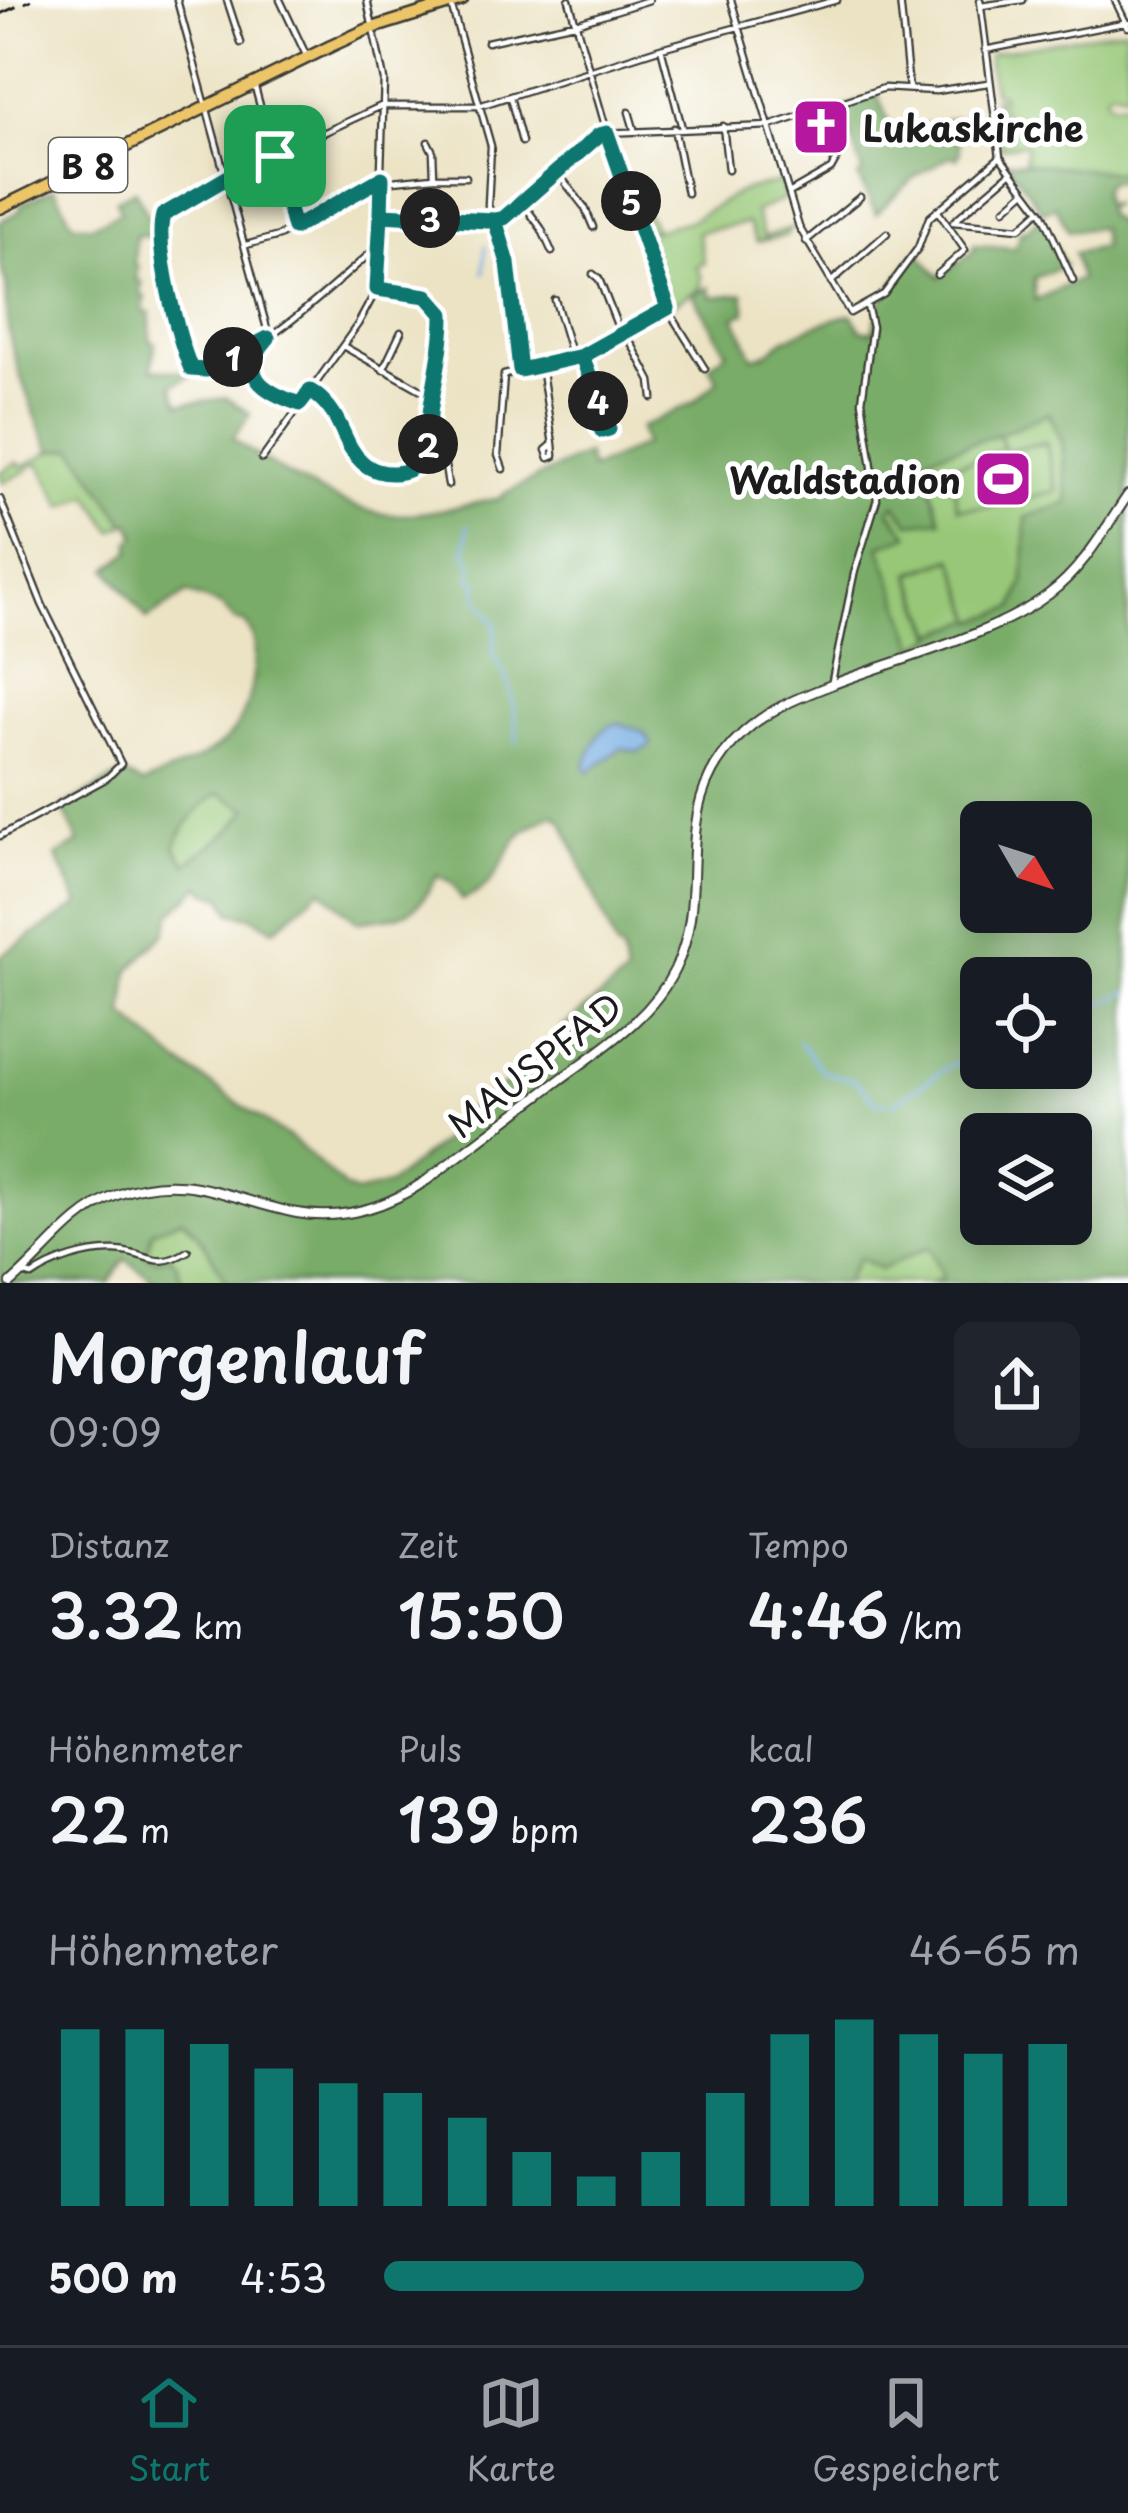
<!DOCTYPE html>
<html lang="de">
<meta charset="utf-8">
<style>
body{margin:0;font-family:"Playpen Sans",sans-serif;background:#20242c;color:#f1f3f6;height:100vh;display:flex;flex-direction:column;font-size:45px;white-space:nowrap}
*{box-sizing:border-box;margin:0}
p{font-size:39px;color:#9ea1a6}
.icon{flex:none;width:66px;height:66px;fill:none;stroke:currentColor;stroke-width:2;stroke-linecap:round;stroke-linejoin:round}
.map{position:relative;height:1283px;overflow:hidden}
.details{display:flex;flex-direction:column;background:#171b24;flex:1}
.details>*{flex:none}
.needle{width:78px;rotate:129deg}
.fabs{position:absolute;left:960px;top:801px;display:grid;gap:24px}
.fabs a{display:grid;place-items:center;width:132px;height:132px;border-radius:18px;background:#171b24;box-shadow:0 6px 30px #0003;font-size:60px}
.pin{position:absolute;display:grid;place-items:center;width:102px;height:102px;color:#fff;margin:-51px;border-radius:24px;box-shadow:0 6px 18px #0006}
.km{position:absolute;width:60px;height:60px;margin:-30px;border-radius:50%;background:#222;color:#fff;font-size:33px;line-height:60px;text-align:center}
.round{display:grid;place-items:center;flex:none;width:126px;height:126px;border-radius:18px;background:#20242c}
.overview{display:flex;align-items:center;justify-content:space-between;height:204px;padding:0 48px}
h1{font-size:66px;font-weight:600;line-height:90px}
.figures{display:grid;grid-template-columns:repeat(3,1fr);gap:18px;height:204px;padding:12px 48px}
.figures div{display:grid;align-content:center}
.figures b{font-size:60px;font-weight:600}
.figures small{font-size:33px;font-weight:400}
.figures p{font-size:33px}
.chart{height:336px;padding:24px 48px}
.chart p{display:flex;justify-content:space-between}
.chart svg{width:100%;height:216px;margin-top:12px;stroke:#0f766e;stroke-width:6}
ul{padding:0 48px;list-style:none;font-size:39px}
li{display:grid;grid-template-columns:192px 144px 1fr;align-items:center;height:90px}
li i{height:30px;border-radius:15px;background:#0f766e}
.menu{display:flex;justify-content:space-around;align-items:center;height:168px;border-top:3px solid #363941;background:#171b24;font-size:33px;color:#9ea1a6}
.menu a{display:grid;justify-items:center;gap:6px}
.menu .selected{color:#0f766e}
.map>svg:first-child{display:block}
.green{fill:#97c777;stroke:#5a724a;stroke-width:3}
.forest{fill:#79ac68;stroke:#4a6442;stroke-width:3;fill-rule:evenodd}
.water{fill:#72aae1;stroke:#47637e;stroke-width:3}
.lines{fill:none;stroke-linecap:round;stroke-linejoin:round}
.stream{stroke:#72aae1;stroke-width:3}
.minor-casing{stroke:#3b3a35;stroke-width:9}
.tertiary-casing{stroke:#3b3a35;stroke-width:12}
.primary-casing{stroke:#3b3a35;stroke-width:15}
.minor{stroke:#fff;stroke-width:4.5}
.tertiary{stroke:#fff;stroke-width:8}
.primary{stroke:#ecc569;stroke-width:10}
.rail{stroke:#1c1c1c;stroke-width:3;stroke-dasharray:18 9;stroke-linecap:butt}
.route-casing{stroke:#fff;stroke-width:24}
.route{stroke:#0f766e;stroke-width:15}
.labels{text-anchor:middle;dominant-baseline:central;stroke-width:10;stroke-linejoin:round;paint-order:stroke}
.shield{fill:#fff;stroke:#606060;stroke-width:3}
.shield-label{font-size:33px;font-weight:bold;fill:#1c1c1c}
.poi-label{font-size:36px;font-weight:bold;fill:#1c1c1c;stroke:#fff;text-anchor:start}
.street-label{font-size:36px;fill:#1c1c1c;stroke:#fff}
</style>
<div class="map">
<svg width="1128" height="1283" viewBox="0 0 1128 1283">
<rect width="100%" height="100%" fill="#fff"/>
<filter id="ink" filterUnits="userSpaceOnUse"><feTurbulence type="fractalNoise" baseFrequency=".00833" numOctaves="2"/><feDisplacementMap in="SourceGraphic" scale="24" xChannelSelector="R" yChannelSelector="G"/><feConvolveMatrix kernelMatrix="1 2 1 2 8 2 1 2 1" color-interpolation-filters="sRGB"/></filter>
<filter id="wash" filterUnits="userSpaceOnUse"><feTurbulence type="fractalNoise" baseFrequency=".004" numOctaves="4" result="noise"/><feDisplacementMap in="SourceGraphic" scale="48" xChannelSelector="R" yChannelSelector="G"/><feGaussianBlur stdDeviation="2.7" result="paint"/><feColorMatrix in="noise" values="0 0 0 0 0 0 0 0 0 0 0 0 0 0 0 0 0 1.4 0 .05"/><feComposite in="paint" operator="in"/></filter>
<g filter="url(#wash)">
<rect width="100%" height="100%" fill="#ece3c4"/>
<!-- green -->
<path class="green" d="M1125 28 1128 93 1110 90 1105 96 1110 102 1128 103V173L1024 164 1026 144 1001 147 996 111 1002 112V107L995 105 994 97 1002 99V94L993 91 988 57 991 53Z
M626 178 633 184 655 230 689 221 741 191 779 182 787 198 755 212 764 237 792 228 785 236 757 242 748 223 698 232 704 263 696 266 702 277 700 288 670 306 645 235 654 230H643Z
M1048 412 1062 441 1068 504 1026 518 1024 582 1014 608 916 646 879 546 908 535 889 509 894 503 910 523 941 520 922 458 1000 434Z
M74 447 126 524 113 531 89 495 63 507 40 464 28 466 29 470 2 483 0 472 18 462 21 467 51 451Z
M219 793 248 809 230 831 186 864 175 847C185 822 197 808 219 793Z
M182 1219C203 1234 213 1261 228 1283H182L177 1264 169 1256 157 1260 147 1257 152 1230Z
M930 1247 943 1278 931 1283H844L859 1258 881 1269Z"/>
<!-- forest -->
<path class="forest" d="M878 95 892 132 955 118 960 152 957 158 950 156 912 179 876 214 858 177 863 172 842 108Z
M1006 161 1128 173V182H1107L1102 192 1104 204H1113L1105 208 1106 214 1121 226 1128 227V1283H931L943 1277 929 1247 881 1269 859 1258 844 1283H228C213 1261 203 1234 182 1219L152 1231 147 1256 157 1260 169 1256 177 1264 182 1283H151V1278L125 1259 109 1283H0V956L79 905 56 856 79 843 62 807 123 774 143 784C209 753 246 749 254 667 256 651 256 635 244 622L235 621 222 606 187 593 147 619 108 569 131 551V540L136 537 130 523 126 524 74 448 51 451C30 406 0 335 7 288L0 264V221L20 211 21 204 55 188 72 223 91 226 121 212 116 200 135 190 149 218 160 216 159 238 136 235 134 265 138 266 136 280 142 282 141 296 145 297 143 312 150 313V341L155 343 152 369 195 373 172 385 179 404 227 398 250 414 233 439C270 466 346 513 393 515 420 516 475 503 502 498L503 494 586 454 591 469 645 444 640 428 694 402 718 380 709 366 727 352 693 295 709 287 712 297 743 294 746 313 735 316 753 357C769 356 773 346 786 339 807 327 829 320 852 314L861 330 872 332 882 299 917 252 939 277 973 252 974 245 1015 248 1021 230 1024 232 1040 218 1065 266 1034 278 1035 300 1080 279 1074 253 1103 247 1100 228 1068 231 1056 206 1043 212ZM1049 413 1062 441 1068 503 1026 517 1024 582 1014 608 976 621 953 558 910 573 934 637 916 646 880 546 909 535 889 510 895 504 910 523 941 520 922 458 999 434 1003 450 949 467 958 508 988 507 1057 491 1046 442 1004 450 1000 434ZM1046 443 1056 491 987 507 958 508 950 467 1003 450ZM953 558 975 619 935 634 911 574ZM219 793 248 809 230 831 186 864 175 847C185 822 197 808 219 793ZM553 814 563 822 617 949 622 952 626 976 562 1028 570 1043 474 1104 442 1141 388 1185 357 1193 346 1189 298 1144 178 1062 124 1015 129 971 166 932 171 914 201 885 205 891 223 897 231 913 252 917 274 930 321 889 358 922C404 914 415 920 437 875L452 883 462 900C500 886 498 861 520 835 528 826 543 820 553 814ZM981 822H1071V912H981ZM981 978H1071V1068H981ZM981 1134H1071V1224H981Z"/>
<!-- water -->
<path class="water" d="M620 723 643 732 651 742 649 747 638 752 621 748 589 772 585 767C594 745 597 726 620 723Z"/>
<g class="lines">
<!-- stream -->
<path class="stream" d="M484 273 485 246
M468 526 465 554 473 563 470 578 477 583V596L496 625 493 656C512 675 516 716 517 743
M1071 1017 1128 992
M799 1042 823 1072 855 1080 876 1102 886 1103
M893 1104 951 1065 981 1057"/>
</g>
</g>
<g filter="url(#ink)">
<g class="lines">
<!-- minor casing -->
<g class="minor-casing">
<path id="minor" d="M177 0 269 336
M227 0 241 43
M280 0 307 57
M569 0 609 139 667 308 705 369
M731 0 799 227 850 313 884 294 918 248 929 218 1000 157
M900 0 909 89
M980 0 1000 157 1043 214 1073 281
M1115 0 1128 27
M981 6 1023 0
M452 8 491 146 488 205 508 263 520 370
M487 42 579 22 649 0
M661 48 682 128
M985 50 1128 22
M254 84 294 228
M510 97 522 142
M629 112 634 129
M723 126 728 170
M674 128 687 193
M557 172 585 208 593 227
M434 177H466
M382 182 434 177 433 152 428 142
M789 193 831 169 836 160
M522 202 541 228 552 252
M1005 209 1023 193
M381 215 500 219 604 133 770 126 884 88 936 91 988 83
M954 221 1009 174
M953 222 1020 228 1040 210
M806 241 860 197
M246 245 279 236 380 179
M380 245C343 275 238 380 191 369L166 268 161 221 168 211 231 176 381 106H479L661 48 837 0
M593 274 599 279 621 335
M937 275 965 250 937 210
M831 282 887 233
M555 300 572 357
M626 333 651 381 653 398
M262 345C239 378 271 394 300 404
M343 346 432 396
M582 357 604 420 599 425 602 431 609 428 604 420
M541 366 553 444 546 450 549 458 554 456 553 444
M383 370 401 332
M310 391C346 413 340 445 365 465 382 478 411 476 423 457 432 444 428 426 430 411 434 376 446 345 442 309L420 294 377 289
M262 459 358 324 377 289 384 80 367 0
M422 460 445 466 448 485
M503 469 498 455 504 375 582 357 667 308
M0 499 42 604 121 764 107 778 0 836
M832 681 854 574 877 499 862 401 872 327 867 306
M22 1273 32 1276C53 1261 88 1250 115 1251 149 1252 154 1272 188 1251"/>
</g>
<!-- tertiary casing -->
<g class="tertiary-casing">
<path id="tertiary" d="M11 1283C47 1252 72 1213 117 1195 186 1168 232 1201 297 1213 344 1221 389 1206 427 1180 471 1147 515 1114 558 1081 601 1049 651 1019 675 969 715 887 663 805 744 732 769 709 800 697 831 685 897 659 994 636 1049 594 1083 569 1104 530 1128 495"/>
</g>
<!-- primary casing -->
<g class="primary-casing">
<path id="primary" d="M0 208 331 46 366 30 462 0"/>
</g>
<!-- minor -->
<use href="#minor" class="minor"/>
<!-- tertiary -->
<use href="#tertiary" class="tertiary"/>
<!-- primary -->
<use href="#primary" class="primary"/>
<!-- rail -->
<path class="rail" d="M0 14 31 0"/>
</g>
</g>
<g class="lines" filter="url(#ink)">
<!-- route casing -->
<g class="route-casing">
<path id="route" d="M275 156 230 176 163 215C154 246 178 338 191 369L206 370 268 338C235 375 264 392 300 404L310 391 315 394C344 416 341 443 362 462 380 479 416 477 426 452 432 439 428 421 431 406 436 374 443 346 443 314L427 296 377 289 381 215 495 220 508 263 520 370 582 356 609 429 602 431 599 426 604 419 582 356 668 308 607 133 599 135 504 218C498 220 493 220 487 221L381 215 382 178 294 228 275 156"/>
</g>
<!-- route -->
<use href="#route" class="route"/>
</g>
<!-- icons -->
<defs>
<g id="church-square" transform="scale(3)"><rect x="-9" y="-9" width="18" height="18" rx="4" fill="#b5179e" stroke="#fff"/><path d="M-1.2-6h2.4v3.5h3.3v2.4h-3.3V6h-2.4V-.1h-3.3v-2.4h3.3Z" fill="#fff"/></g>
<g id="stadium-square" transform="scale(3)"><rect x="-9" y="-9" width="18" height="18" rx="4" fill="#b5179e" stroke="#fff"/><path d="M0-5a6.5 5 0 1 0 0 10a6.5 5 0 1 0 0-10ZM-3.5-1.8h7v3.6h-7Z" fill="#fff"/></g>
</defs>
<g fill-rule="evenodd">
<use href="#church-square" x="821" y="127"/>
<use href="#stadium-square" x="1003" y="479"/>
</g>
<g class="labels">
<!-- shield labels -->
<rect class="shield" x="49" y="138" width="78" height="54" rx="9"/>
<g class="shield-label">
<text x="88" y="165">B 8</text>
</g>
<!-- poi labels -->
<g class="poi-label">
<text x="863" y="127">Lukaskirche</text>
<text x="961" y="479" text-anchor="end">Waldstadion</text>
</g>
<!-- street labels -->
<g class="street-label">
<text transform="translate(534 1064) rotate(-38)">MAUSPFAD</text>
</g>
</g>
</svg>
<div class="fabs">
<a><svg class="needle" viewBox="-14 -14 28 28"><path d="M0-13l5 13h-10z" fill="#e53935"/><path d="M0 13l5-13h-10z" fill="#9ea1a6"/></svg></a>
<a><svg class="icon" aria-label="locate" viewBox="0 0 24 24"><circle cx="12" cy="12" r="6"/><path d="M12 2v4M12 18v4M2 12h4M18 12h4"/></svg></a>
<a><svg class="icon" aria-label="layers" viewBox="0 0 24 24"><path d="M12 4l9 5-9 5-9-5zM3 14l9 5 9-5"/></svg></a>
</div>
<div class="pin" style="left:275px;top:156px;background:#1e9e55"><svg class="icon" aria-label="arrive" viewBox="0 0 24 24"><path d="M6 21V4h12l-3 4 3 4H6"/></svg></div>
<b class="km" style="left:233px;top:357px">1</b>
<b class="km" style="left:428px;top:444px">2</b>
<b class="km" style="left:430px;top:218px">3</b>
<b class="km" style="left:598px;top:401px">4</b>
<b class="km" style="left:631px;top:201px">5</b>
</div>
<section class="details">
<div class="overview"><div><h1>Morgenlauf</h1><p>09:09</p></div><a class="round"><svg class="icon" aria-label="share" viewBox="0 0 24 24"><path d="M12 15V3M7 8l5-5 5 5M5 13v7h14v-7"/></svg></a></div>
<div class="figures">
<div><p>Distanz</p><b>3.32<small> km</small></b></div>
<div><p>Zeit</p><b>15:50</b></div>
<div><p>Tempo</p><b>4:46<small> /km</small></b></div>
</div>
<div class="figures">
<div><p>Höhenmeter</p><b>22<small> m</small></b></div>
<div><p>Puls</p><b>139<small> bpm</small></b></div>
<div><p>kcal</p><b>236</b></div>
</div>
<div class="chart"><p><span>Höhenmeter</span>46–65 m</p>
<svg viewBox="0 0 160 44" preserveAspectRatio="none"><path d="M5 44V8M15 44V8M25 44V11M35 44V16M45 44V19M55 44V21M65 44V26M75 44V33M85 44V38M95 44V33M105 44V21M115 44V9M125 44V6M135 44V9M145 44V13M155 44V11"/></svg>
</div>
<ul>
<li><b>500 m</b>4:53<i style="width:69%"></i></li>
</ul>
</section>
<nav class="menu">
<a class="selected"><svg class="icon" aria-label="home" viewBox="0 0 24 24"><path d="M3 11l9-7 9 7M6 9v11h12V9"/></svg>Start</a>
<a><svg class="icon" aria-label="map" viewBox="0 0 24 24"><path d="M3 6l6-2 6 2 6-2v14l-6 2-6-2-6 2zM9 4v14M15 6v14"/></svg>Karte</a>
<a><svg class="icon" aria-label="saved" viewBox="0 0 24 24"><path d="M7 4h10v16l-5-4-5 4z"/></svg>Gespeichert</a>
</nav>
